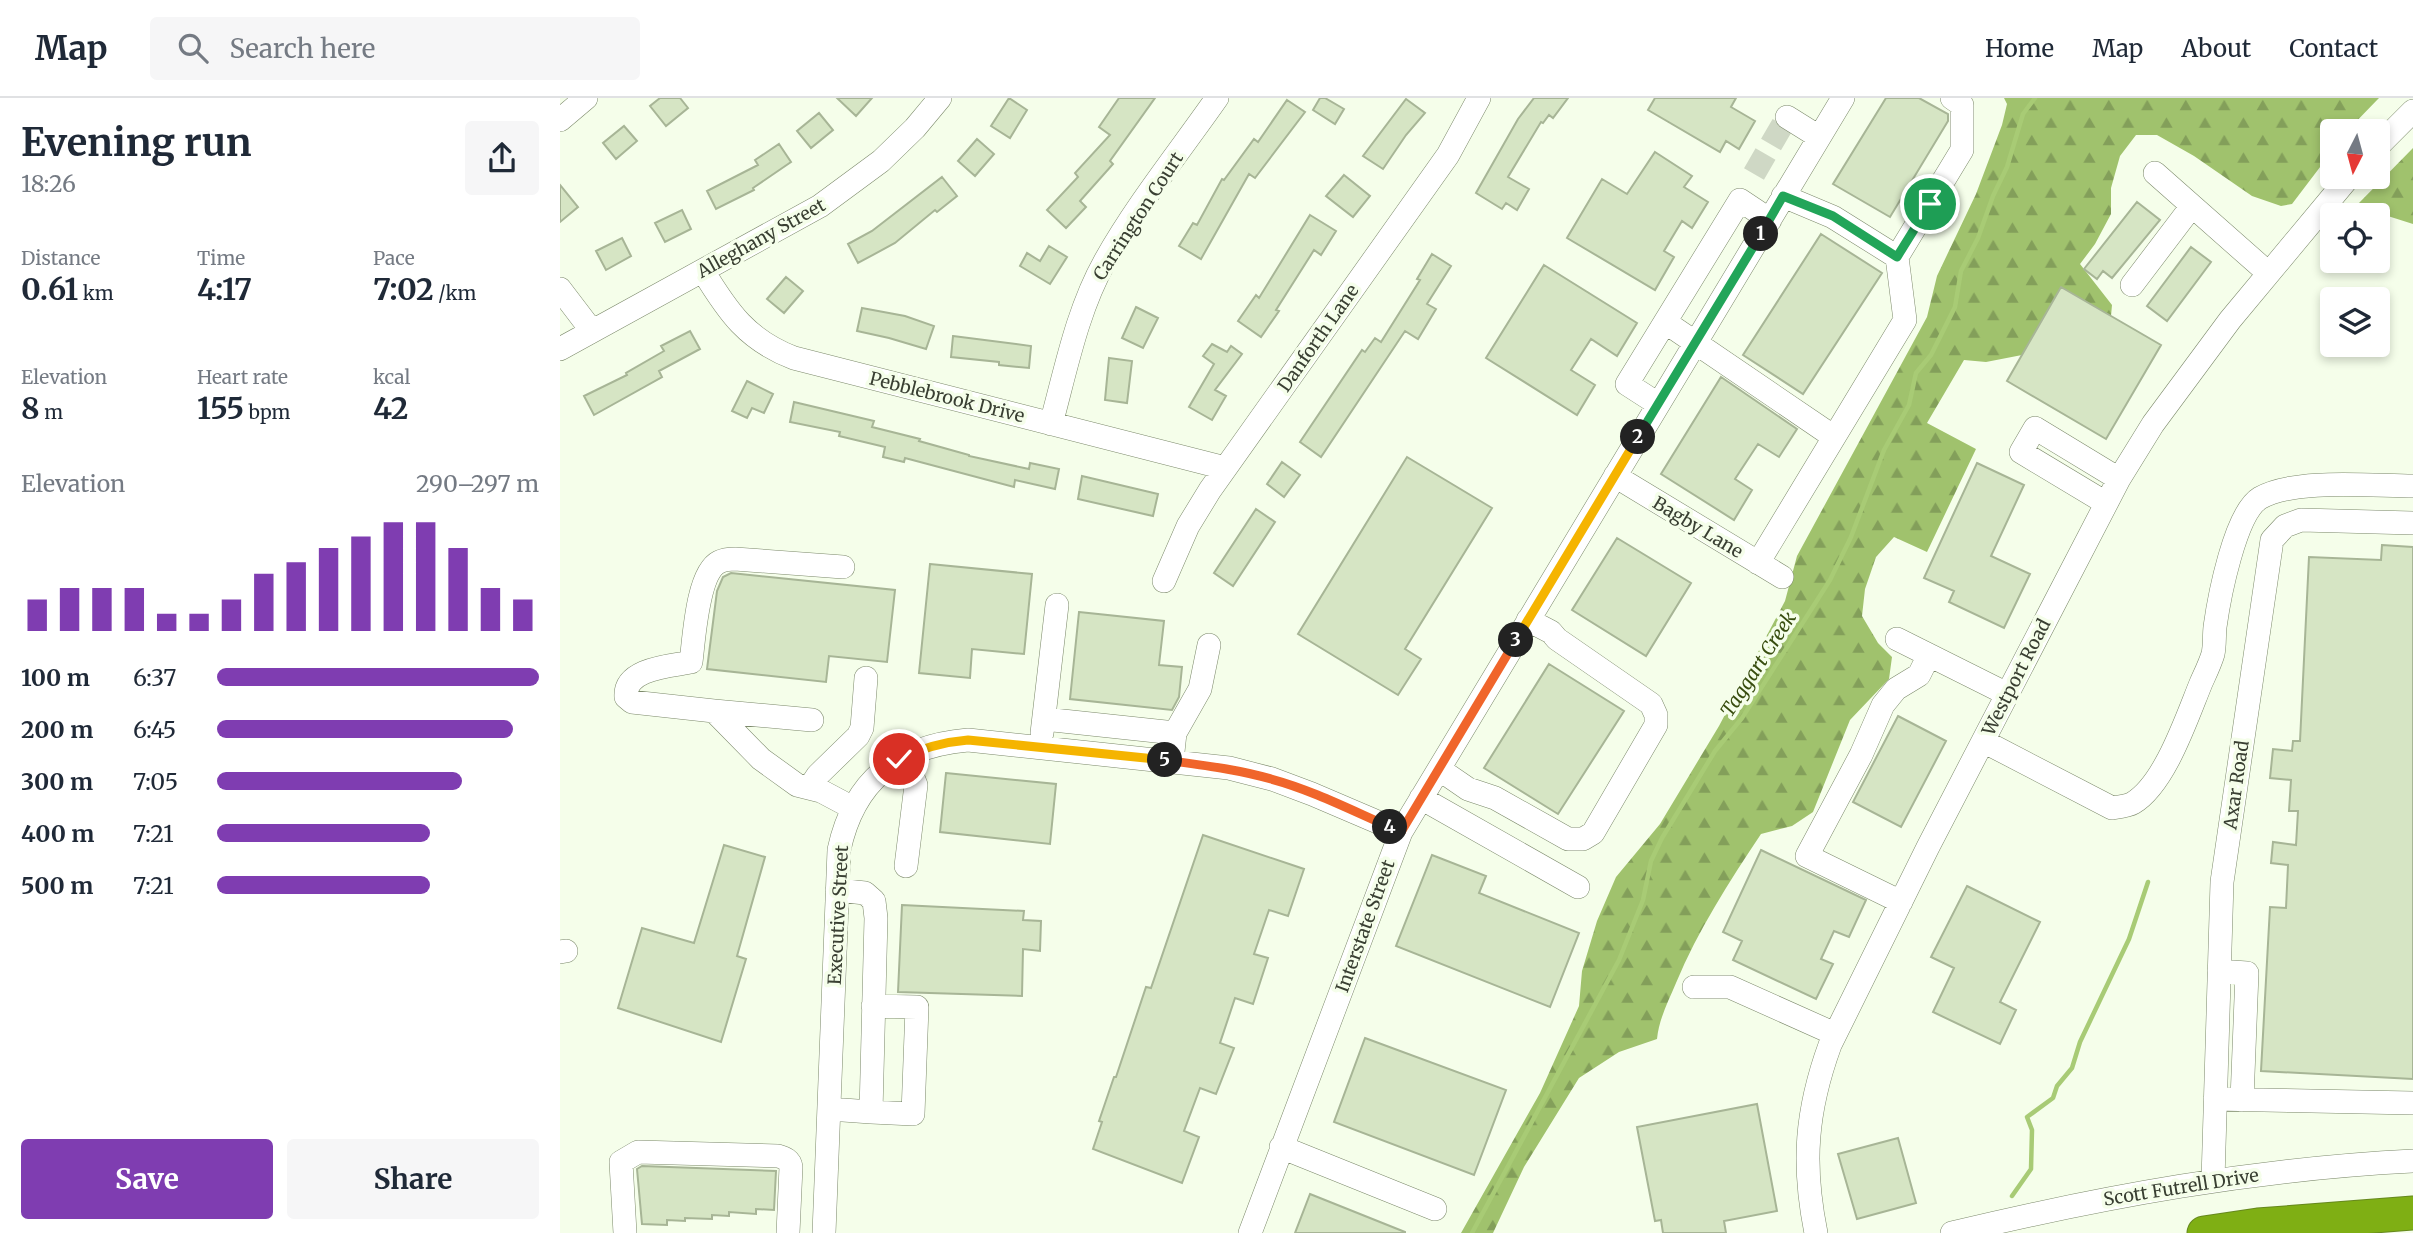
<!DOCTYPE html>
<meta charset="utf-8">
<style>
body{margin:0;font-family:Merriweather,serif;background:#f6f6f7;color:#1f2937;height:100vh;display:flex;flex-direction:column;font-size:26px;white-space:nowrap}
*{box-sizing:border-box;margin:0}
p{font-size:23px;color:#747a83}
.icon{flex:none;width:38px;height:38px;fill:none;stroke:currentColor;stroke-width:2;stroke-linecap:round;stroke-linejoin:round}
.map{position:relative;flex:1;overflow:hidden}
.sheet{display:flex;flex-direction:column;background:#fff;width:560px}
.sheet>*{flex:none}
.needle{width:46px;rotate:186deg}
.fabs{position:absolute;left:1760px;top:21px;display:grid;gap:14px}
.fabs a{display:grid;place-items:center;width:70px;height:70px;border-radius:7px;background:#fff;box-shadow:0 4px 10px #0003;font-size:35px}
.pin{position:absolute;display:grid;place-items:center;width:60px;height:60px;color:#fff;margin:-30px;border:4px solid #fff;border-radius:50%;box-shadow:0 2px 7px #0007}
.km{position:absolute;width:35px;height:35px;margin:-18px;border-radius:50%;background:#222;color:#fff;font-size:19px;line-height:35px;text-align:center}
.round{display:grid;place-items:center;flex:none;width:74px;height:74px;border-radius:7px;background:#f6f6f7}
.overview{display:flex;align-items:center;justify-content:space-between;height:119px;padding:0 21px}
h1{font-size:38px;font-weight:700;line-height:52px}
.metrics{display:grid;grid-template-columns:repeat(3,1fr);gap:10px;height:119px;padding:7px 21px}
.metrics div{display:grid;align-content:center}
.metrics b{font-size:30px;font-weight:700}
.metrics small{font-size:19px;font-weight:400}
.metrics p{font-size:19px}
.chart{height:196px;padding:14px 21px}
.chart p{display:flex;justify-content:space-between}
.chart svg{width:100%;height:126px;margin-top:7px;stroke:#7f3db1;stroke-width:6}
.primary-button{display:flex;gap:14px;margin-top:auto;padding:14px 21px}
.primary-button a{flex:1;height:80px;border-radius:7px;background:#7f3db1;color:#fff;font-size:28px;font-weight:700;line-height:80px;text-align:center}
.primary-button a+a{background:#f6f6f7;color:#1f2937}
ul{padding:0 21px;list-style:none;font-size:23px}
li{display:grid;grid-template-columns:112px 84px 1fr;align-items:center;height:52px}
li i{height:18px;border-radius:9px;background:#7f3db1}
header{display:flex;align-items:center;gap:42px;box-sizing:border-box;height:98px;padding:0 35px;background:#fff;border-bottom:2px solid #e0e1e3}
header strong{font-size:33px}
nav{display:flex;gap:38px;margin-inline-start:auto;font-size:24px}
.search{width:490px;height:63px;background:#f6f6f7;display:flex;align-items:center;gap:18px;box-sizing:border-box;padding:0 24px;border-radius:7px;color:#747a83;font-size:26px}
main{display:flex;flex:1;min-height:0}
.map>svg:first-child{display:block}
.forest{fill:url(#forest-firs)}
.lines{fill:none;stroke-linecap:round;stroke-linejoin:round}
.stream{stroke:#a8cb75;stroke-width:4.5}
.building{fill:#d6e5c4;stroke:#a7b596;stroke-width:2}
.minor-tunnel{stroke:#cfd8c5;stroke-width:23;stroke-dasharray:23 11;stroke-linecap:butt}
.minor-casing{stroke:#7c896b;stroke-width:24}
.highway-casing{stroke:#66881e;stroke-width:35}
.minor{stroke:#fff;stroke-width:23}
.highway{stroke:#7faf14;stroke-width:33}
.split-1-casing{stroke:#fff;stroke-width:14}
.split-2-casing{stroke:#fff;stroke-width:14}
.split-3-casing{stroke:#fff;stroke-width:14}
.split-4-casing{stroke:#fff;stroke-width:14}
.split-5-casing{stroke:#fff;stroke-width:14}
.split-6-casing{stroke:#fff;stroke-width:14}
.split-1{stroke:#22a559;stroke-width:9}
.split-2{stroke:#22a559;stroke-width:9}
.split-3{stroke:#f5b400;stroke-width:9}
.split-4{stroke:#f0652b;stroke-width:9}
.split-5{stroke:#f0652b;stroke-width:9}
.split-6{stroke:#f5b400;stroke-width:9}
.labels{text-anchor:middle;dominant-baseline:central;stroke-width:7;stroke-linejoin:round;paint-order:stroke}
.street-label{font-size:18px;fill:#393f32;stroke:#f5feea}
.water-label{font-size:19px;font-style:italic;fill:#384d0f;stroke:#f5feea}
</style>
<header>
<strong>Map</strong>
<div class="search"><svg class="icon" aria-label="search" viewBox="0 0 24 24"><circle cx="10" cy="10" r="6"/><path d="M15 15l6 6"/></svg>Search here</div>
<nav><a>Home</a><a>Map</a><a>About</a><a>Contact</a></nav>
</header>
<main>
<section class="sheet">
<div class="overview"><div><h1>Evening run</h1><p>18:26</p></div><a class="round"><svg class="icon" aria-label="share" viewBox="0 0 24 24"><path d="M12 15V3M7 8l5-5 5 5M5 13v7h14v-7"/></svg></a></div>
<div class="metrics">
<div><p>Distance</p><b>0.61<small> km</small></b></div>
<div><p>Time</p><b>4:17</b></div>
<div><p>Pace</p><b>7:02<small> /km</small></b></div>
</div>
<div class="metrics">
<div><p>Elevation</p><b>8<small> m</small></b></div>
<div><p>Heart rate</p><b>155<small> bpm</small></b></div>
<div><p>kcal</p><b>42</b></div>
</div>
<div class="chart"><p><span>Elevation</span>290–297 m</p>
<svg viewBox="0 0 160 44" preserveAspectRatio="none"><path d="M5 44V33M15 44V29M25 44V29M35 44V29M45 44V38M55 44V38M65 44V33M75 44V24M85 44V20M95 44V15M105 44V11M115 44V6M125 44V6M135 44V15M145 44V29M155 44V33"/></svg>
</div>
<ul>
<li><b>100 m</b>6:37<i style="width:100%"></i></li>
<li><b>200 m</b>6:45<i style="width:92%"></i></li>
<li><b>300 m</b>7:05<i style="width:76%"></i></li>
<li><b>400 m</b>7:21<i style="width:66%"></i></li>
<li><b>500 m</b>7:21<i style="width:66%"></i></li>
</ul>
<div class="primary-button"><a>Save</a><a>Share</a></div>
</section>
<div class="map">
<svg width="1853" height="1135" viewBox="0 0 1853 1135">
<defs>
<pattern id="forest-firs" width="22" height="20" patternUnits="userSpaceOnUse" patternTransform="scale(1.75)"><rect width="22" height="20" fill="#a0c26d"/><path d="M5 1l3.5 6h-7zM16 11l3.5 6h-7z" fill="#839f5a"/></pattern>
</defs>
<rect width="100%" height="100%" fill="#f5feea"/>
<!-- forest -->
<path class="forest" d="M1444 0H1819L1787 33H1773V52L1732 106 1721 108 1692 98 1634 58 1597 37H1576L1560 58 1551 90V116L1535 146 1520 166 1552 207 1551 218 1501 189 1462 257 1426 264 1404 262 1367 325 1416 351 1367 454 1334 439 1316 459 1305 491 1302 518 1318 545 1332 559 1329 581 1290 622 1253 714 1232 728 1201 736C1169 784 1138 832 1116 885 1108 904 1099 921 1097 941L1059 954 1019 980 964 1069 933 1135H901L980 995 1019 908 1022 873 1037 823 1056 779 1100 726 1159 628 1225 503 1237 458 1367 219 1377 178 1416 96 1442 27 1447 6Z
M1853 50V126L1812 113 1799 112 1798 106Z"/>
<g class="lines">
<!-- stream -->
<path class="stream" d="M1452 1098 1471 1071 1472 1032 1467 1019 1493 1000 1497 988 1512 970 1520 944 1569 841 1588 784
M912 1135 1059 862 1083 802 1091 763 1102 740 1155 653 1182 620 1270 482 1291 439 1324 352 1349 307 1356 275 1371 257 1395 209 1401 173 1418 140 1433 98 1447 69 1463 16 1475 0"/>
</g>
<!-- building -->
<path class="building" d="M100 0H120L128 10 106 28 90 8Z
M277 0H312L296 18Z
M449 0 467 12 450 40 431 28Z
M559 0H595L550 63 553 66 520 103 526 109 506 130 487 112 518 79 515 75 550 37 539 29Z
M760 0H765L784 11 775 26 753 12Z
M974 0H1008L993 20 989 17 983 25 981 24 948 79 969 91 957 112 946 105 942 111 916 95 958 21Z
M1095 0H1176L1171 9 1195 23 1179 51 1166 43 1160 54 1088 12Z
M1326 0H1359L1388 16V23L1330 119 1273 86Z
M846 1 865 15 846 37 823 71 803 58Z
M727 2 745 14 695 80 689 76 641 161 619 148 633 125 637 127 662 81 664 82 694 41 698 44Z
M259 15 273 32 251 50 237 33Z
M64 28 77 43 56 61 43 45Z
M417 41 434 56 415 78 398 63Z
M219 46 231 64 193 90 194 92 156 111 147 93 198 67 195 62Z
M1095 54 1132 78 1124 89 1148 104 1132 130 1122 123 1104 153 1114 159 1095 192 1007 140 1042 81 1067 96Z
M784 77 810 98 793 119 766 98Z
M382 79 397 98 377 114 375 112 335 145 298 165 288 146 312 133Z
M0 87 18 109 0 124Z
M1577 104 1600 122 1552 180 1543 173 1537 181 1524 171Z
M122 112 131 131 105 144 95 125Z
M750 117 776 133 761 157 754 152 716 212 719 213 701 239 678 223 696 197 699 200Z
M1261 136 1322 175 1243 296 1183 257Z
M62 140 71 158 46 172 36 153Z
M489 148 507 159 490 186 460 168 467 155 480 163Z
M1631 149 1651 164 1607 223 1587 208Z
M872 156 891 168 867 206 876 211 858 241 845 233 761 359 740 344 802 252 805 254 815 240 821 244 860 182 857 181Z
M984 167 1077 225 1057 258 1031 241 1011 272 1035 287 1017 317 926 260Z
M226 179 243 193 224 215 207 201Z
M1501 189 1601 247 1546 341 1447 283Z
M576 209 598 220 583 250 562 240Z
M302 210 345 218 374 228 366 251 329 240 297 233Z
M130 233 140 251 99 273 102 279 34 317 24 298 67 277 66 275 104 253 101 248Z
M393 238 471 248 469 270 439 267V264L391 259Z
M652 246 667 254 671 248 682 256 655 292 666 298 652 322 629 309 654 266 643 258Z
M549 260 572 263 567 305 545 302Z
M1161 279 1237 331 1219 359 1198 346 1175 381 1192 392 1174 422 1101 376Z
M187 283 213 296 204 315 192 310 187 320 172 313Z
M234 304 314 323 312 329 360 341 359 343 409 357V358L469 371 470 365 499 371 495 391 455 382 454 389 345 360 344 364 323 359 325 349 279 338 280 334 230 324Z
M847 359 932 410 845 551 861 561 838 597 738 536Z
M722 364 740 377 724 399 707 386Z
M1417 365 1464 387 1431 458 1470 476 1444 530 1389 504 1394 493 1364 480Z
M522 378 598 396 593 418 518 401Z
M696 411 715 424 673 488 654 475Z
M1057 440 1131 485 1086 558 1012 512Z
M1822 447 1853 449V981L1701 973 1710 809 1726 810 1728 767 1711 765 1713 744 1736 747 1738 713H1729L1731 682 1710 680 1713 651 1732 653 1733 643H1740L1749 459 1821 462Z
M370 466 472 476 464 556 412 551 410 580 359 575Z
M171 475 335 492 327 564 269 558 266 584 147 571 157 493 163 479Z
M519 514 604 523 599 567 622 569 619 599 612 612 510 601Z
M989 566 1064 613 998 716 924 670Z
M1338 618 1386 643 1341 729 1293 704Z
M386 675 496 686 490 746 380 734Z
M643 737 744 771 728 818 709 812 694 856 708 860 693 906 675 900 660 945 674 950 656 996 640 990 624 1033 639 1039 622 1085 533 1051 542 1024 539 1023 554 979H556L586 889 591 890Z
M164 747 205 759 177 858 186 861 161 944 58 910 82 830 134 845Z
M1201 752 1306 802 1289 839 1274 833 1261 861 1273 866 1256 901 1173 862 1182 843 1163 834Z
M872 757 926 778 919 795 1019 835 990 909 836 848Z
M1407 788 1480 824 1440 904 1456 912 1440 946 1373 914 1394 870 1371 859Z
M342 807 464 813 463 822 481 823 480 853 463 851 462 898 338 894Z
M805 940 946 992 914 1077 774 1024Z
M1197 1006 1217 1113 1164 1123 1166 1135H1103L1101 1122 1095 1123 1077 1029Z
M1338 1040 1356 1105 1297 1121 1278 1056Z
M82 1068 216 1073 214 1112 196 1111V1116L169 1114V1118L152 1117V1121L125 1120V1123L107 1122V1127L82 1126 77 1071Z
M750 1096 845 1134V1135H735Z"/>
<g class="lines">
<!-- minor-tunnel -->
<path class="minor-tunnel" d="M1194 76 1227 19"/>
<!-- minor casing -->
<g class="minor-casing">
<path id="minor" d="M1227 19 1259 39
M0 22 26 0
M1818 48 1853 13
M1595 75 1707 174
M1223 98 1273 119 1337 159
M143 173C168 214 187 242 234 260L665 370
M1572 187 1632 108
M0 191 32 233
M1105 224 1274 339
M0 251 260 108 321 63 355 30 380 0
M1098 306 1067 286 1180 102 1210 122
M491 326C506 271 517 213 545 163 577 106 620 53 657 0
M1055 378 1222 479
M1546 405 1461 354 1475 330 1559 381
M1198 465 1345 222 1337 159 1402 52V7L1392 0
M283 469 175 461C170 461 163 462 159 464 137 475 134 542 131 564 111 568 64 570 66 599L72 604 154 613 201 661 237 687 261 693 293 710
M604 483 628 428 650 392 888 57 919 0
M1337 541 1447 596
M154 613 252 622
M484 621 615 635 612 663
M482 635 497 507
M615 635 640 591 649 547
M1423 643 1552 710C1559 709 1568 708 1573 705 1605 686 1627 619 1641 585 1645 576 1650 566 1653 556 1655 547 1654 538 1655 529 1659 500 1675 415 1700 400 1735 380 1812 388 1853 388
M339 661 352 677 356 687 346 768
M879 671 908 691 935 700 1008 741H1023L1033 735 1096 627V617L1091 606 997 541 991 534 968 522
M250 689 258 677 298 638 302 630 306 580
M861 700 1018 789
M277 792 305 795 314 803 316 820 311 1014 353 1016 357 909 313 908
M1341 804 1247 758 1301 657 1323 607 1336 591 1359 577 1369 557
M0 854 6 853
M1659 873 1687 875 1682 1002
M1134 889H1170L1275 936
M1655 1001 1853 1005
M269 1011 311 1014
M721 1049 875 1111
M1653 1082 1662 784 1712 442 1725 428 1741 422 1853 425
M65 1135 61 1064 78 1054 218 1058C225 1060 230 1062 231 1069L228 1135
M264 1135 279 752C294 682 338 648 408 642L669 670 712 681 752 696 841 734
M690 1135 841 734 1283 0
M1256 1135C1242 1066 1246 1013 1270 947L1368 749 1559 381 1593 326 1670 222 1789 79
M1392 1135C1546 1098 1695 1071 1853 1063"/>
</g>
<!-- highway casing -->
<g class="highway-casing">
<path id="highway" d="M1644 1135 1698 1127 1853 1115"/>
</g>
<!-- minor -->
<use href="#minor" class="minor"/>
<!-- highway -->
<use href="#highway" class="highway"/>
</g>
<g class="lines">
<!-- split-1 casing -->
<g class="split-1-casing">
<path id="split-1" d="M1201 136 1223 98 1273 118 1337 159 1370 106"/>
</g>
<!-- split-2 casing -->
<g class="split-2-casing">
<path id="split-2" d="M1078 339 1201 136"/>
</g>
<!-- split-3 casing -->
<g class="split-3-casing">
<path id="split-3" d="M956 542 1078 339"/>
</g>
<!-- split-4 casing -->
<g class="split-4-casing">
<path id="split-4" d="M830 729 841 734 956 542"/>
</g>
<!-- split-5 casing -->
<g class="split-5-casing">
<path id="split-5" d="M605 662C641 667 676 671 711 681 752 692 791 712 830 729"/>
</g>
<!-- split-6 casing -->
<g class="split-6-casing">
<path id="split-6" d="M339 661C362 650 383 644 408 642L605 662"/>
</g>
<!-- split-1 -->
<use href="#split-1" class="split-1"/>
<!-- split-2 -->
<use href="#split-2" class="split-2"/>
<!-- split-3 -->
<use href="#split-3" class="split-3"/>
<!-- split-4 -->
<use href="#split-4" class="split-4"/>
<!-- split-5 -->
<use href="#split-5" class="split-5"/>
<!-- split-6 -->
<use href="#split-6" class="split-6"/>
</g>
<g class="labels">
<!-- street labels -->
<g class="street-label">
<text transform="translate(578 118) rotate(-57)">Carrington Court</text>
<text transform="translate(201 140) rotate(-29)">Alleghany Street</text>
<text transform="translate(758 240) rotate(-55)">Danforth Lane</text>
<text transform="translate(387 299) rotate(14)">Pebblebrook Drive</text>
<text transform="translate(1138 429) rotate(31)">Bagby Lane</text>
<text transform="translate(1456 579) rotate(-63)">Westport Road</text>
<text transform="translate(1676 687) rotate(-82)">Axar Road</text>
<text transform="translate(278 817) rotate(-87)">Executive Street</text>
<text transform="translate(805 828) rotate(-70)">Interstate Street</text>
<text transform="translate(1621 1089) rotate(-9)">Scott Futrell Drive</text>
</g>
<!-- water labels -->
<g class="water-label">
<text transform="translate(1198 566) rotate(-57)">Taggart Creek</text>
</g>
</g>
</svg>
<div class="fabs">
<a><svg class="needle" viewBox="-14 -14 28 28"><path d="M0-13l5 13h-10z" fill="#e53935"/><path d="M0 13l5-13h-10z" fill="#747a83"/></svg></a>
<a><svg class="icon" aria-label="locate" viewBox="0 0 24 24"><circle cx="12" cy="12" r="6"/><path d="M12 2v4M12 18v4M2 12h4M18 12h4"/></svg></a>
<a><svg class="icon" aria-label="layers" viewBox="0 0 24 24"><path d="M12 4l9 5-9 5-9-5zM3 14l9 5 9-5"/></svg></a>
</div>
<div class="pin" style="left:1370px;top:106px;background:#1e9e55"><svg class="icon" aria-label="arrive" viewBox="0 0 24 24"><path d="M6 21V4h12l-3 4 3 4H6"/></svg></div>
<div class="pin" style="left:339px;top:661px;background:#d93025"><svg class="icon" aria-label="check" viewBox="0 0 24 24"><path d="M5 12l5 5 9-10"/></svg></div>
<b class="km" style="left:1201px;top:136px">1</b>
<b class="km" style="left:1078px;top:339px">2</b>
<b class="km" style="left:956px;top:542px">3</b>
<b class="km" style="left:830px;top:729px">4</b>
<b class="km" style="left:605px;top:662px">5</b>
</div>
</main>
